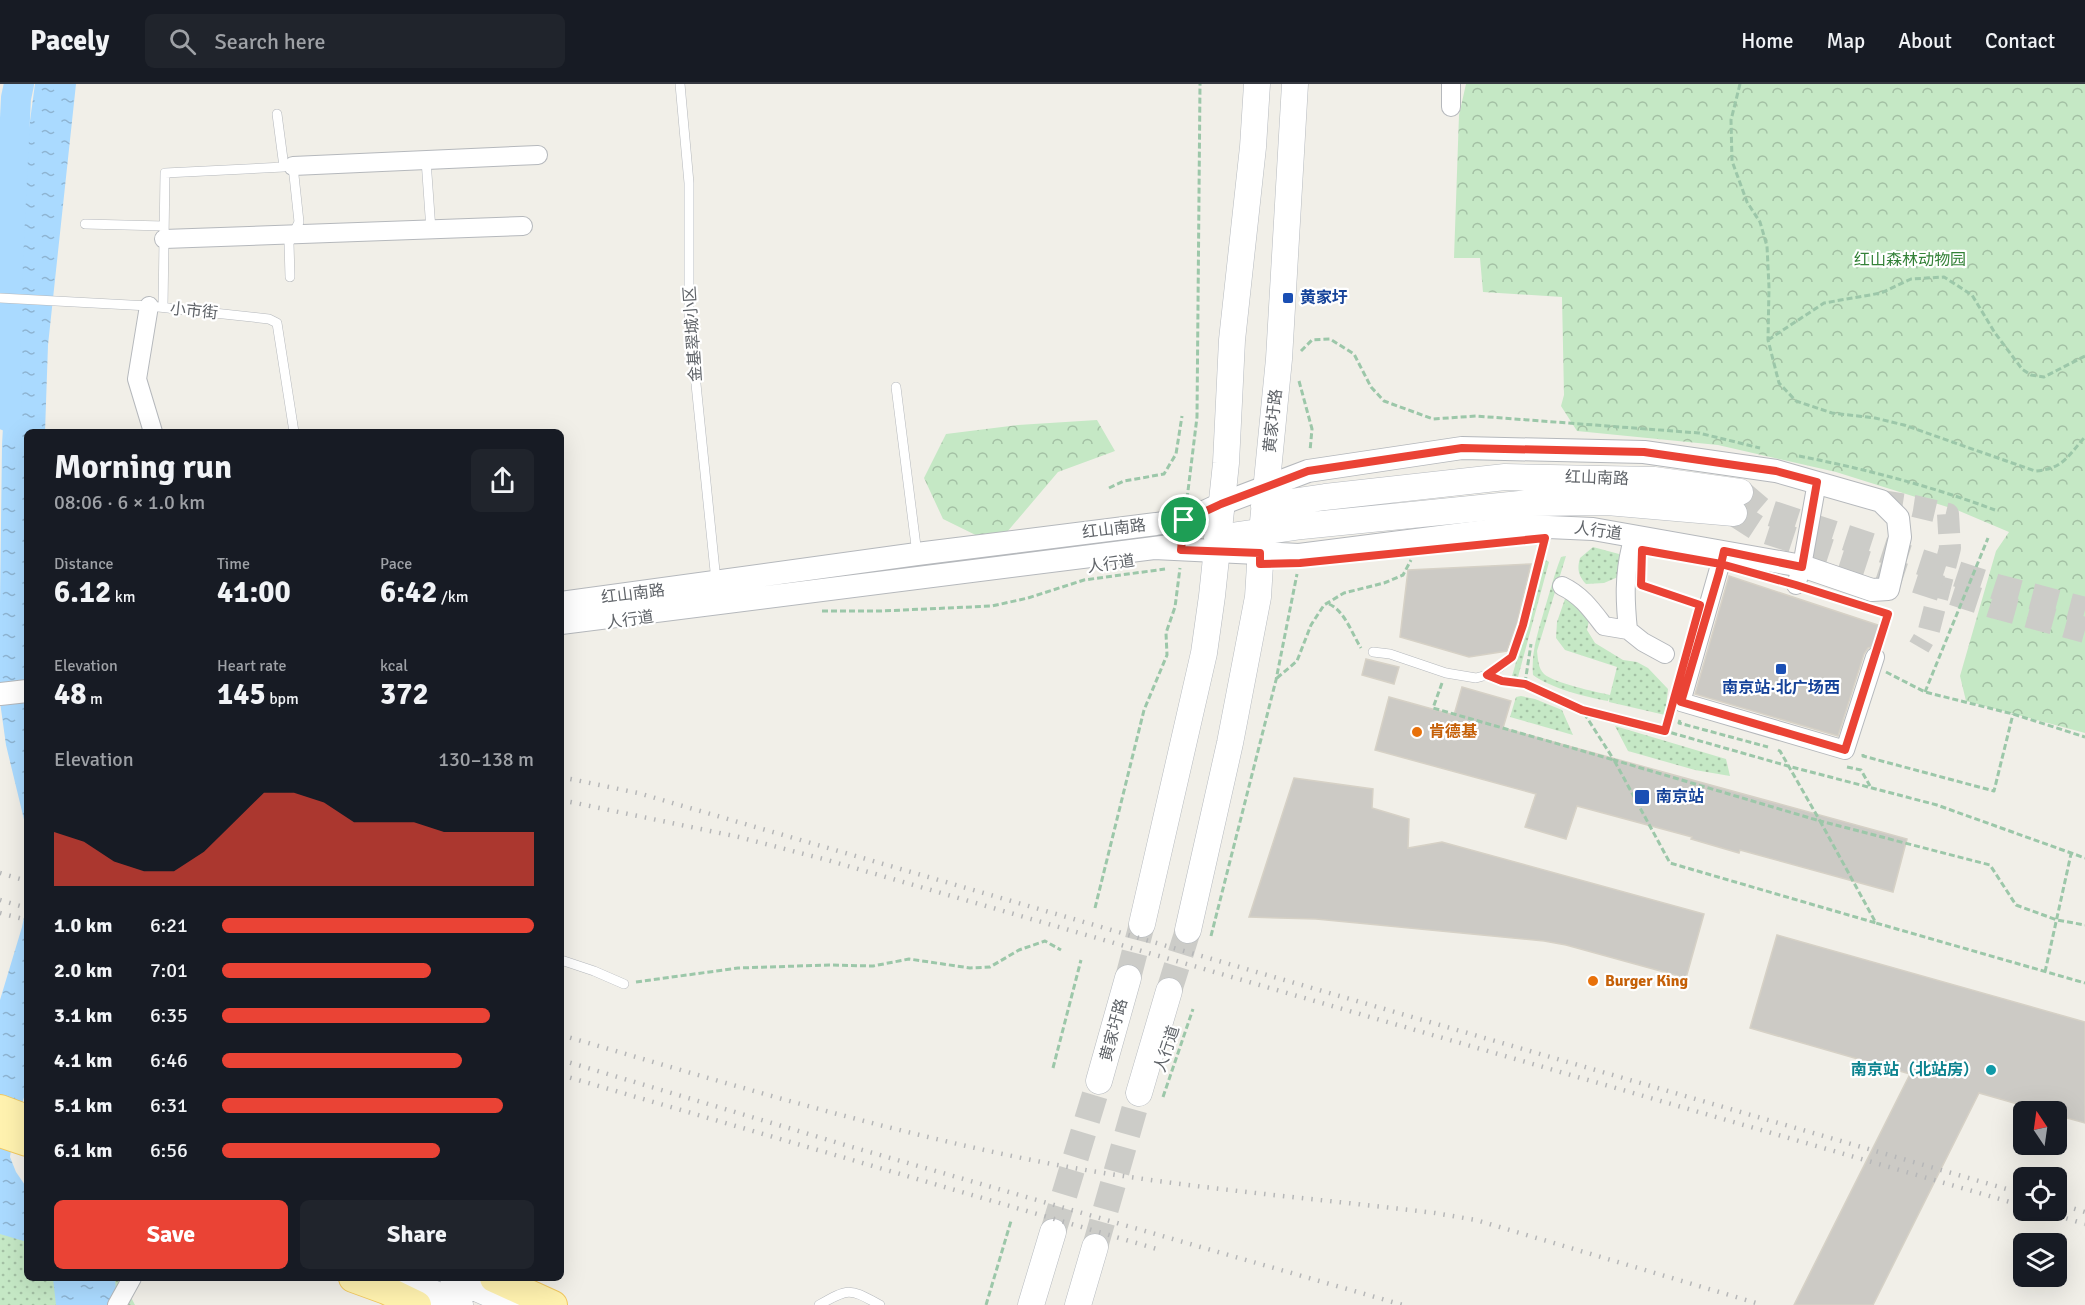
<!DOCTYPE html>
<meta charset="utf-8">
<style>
body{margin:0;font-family:Signika,"Noto Sans SC",sans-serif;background:#20242c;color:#f1f3f6;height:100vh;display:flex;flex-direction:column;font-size:22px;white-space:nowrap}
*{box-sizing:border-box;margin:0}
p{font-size:20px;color:#9ea1a6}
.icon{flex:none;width:33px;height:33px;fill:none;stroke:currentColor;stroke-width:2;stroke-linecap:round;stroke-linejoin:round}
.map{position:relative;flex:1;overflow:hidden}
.sheet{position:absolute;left:24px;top:345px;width:540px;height:852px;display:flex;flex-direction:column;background:#171b24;border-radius:9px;box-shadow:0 6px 24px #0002}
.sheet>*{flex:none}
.needle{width:39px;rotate:347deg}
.tools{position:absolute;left:2013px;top:1017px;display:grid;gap:12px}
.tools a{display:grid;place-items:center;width:54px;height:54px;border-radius:9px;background:#171b24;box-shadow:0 6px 24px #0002;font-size:30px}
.pin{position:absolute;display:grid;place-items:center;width:51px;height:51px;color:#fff;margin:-26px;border:3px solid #fff;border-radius:50%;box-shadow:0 2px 6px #0007}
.round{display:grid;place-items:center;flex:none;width:63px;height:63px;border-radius:9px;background:#20242c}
.overview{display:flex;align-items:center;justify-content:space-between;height:102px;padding:0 30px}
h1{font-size:33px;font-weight:800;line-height:45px}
.metrics{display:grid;grid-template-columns:repeat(3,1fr);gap:9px;height:102px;padding:6px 30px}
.metrics div{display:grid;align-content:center}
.metrics b{font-size:30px;font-weight:800}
.metrics small{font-size:16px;font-weight:400}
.metrics p{font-size:16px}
.chart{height:168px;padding:12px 30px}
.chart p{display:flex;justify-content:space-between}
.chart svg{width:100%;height:108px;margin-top:6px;fill:#ea4335;opacity:.7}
.action{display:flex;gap:12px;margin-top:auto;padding:12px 30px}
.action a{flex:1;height:69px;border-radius:9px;background:#ea4335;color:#fff;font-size:24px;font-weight:800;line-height:69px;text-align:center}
.action a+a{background:#20242c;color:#f1f3f6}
ul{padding:0 30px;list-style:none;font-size:20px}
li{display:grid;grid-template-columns:96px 72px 1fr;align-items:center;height:45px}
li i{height:15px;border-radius:8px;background:#ea4335}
header{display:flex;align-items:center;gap:36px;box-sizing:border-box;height:84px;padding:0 30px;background:#171b24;border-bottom:2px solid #363941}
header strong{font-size:28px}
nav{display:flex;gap:33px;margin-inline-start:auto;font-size:21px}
.search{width:420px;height:54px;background:#20242c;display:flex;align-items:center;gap:15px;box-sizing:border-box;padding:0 21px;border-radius:9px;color:#9ea1a6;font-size:22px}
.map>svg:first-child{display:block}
.green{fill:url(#green-dots)}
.forest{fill:url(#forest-crowns)}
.water{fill:url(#water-ripples)}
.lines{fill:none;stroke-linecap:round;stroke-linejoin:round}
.river{stroke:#aadaff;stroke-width:30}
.building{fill:#cccac5;stroke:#d6d1c6;stroke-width:1.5}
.tertiary-tunnel{stroke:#ccccc8;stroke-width:22;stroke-dasharray:22 11;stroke-linecap:butt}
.secondary-tunnel{stroke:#ccccc8;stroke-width:26;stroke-dasharray:26 13;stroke-linecap:butt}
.service-casing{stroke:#b5b8bc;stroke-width:10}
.minor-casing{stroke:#b5b8bc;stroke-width:20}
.tertiary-casing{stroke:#b5b8bc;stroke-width:24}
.secondary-casing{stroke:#b6babf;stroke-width:27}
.primary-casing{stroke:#f2c960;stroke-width:30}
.path{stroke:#9cc7a9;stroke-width:3;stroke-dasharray:6 3;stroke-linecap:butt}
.service{stroke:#fff;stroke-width:9}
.minor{stroke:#fff;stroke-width:18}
.tertiary{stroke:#fff;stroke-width:22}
.secondary{stroke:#fff;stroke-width:26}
.primary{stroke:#fff2af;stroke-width:28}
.rail{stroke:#b6b7b8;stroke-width:4.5;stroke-dasharray:1.5 8;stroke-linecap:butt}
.route-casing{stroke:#fff;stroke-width:12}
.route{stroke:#ea4335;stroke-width:8}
.transit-dot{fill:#1a4fb4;stroke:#fff;stroke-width:2}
.food-dot{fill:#e8710a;stroke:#fff;stroke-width:2}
.culture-dot{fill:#0f9aa8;stroke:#fff;stroke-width:2}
.labels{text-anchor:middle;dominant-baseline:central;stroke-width:4.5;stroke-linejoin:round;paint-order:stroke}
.park-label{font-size:16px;fill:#348238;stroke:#fff}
.transit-label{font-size:16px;font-weight:bold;fill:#164399;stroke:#fff;text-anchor:start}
.street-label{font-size:16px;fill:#5f6368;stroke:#fff}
.food-label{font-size:16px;font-weight:bold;fill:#c56008;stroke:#fff;text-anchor:start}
.culture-label{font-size:16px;font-weight:bold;fill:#0d838f;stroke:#fff;text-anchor:end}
</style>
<header>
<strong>Pacely</strong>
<div class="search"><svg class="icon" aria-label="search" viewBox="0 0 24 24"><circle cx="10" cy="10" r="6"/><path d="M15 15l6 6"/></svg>Search here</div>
<nav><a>Home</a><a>Map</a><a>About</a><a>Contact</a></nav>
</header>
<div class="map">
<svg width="2085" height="1221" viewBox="0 0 2085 1221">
<defs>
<pattern id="green-dots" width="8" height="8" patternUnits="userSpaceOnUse" patternTransform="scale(1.5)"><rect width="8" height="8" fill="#c5e8c5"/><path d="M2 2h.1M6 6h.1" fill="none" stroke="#a3c0a4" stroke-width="1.8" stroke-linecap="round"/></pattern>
<pattern id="forest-crowns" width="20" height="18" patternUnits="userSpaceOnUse" patternTransform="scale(1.5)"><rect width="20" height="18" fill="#c5e8c5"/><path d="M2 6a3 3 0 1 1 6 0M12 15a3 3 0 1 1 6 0" fill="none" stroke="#a3c0a4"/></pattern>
<pattern id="water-ripples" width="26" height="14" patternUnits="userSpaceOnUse" patternTransform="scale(1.5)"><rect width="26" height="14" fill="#aadaff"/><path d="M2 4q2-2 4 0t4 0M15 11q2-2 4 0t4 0" fill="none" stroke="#8eb4d2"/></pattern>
</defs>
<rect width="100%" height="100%" fill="#f1efe8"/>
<!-- green -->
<path class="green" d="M1593 463 1619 470 1625 476 1618 493 1604 499 1586 500C1578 491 1577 485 1580 474Z
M1566 472 1537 567C1538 575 1538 584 1544 590 1554 599 1596 608 1610 611L1617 583 1565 566 1556 554 1557 538 1566 512 1590 532 1587 546 1595 559 1623 576 1637 578 1648 584 1668 605 1665 631 1609 618V614L1608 617C1585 613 1551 604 1533 591 1531 568 1538 548 1544 527 1550 508 1554 491 1561 473Z
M1546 476 1549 478 1518 593 1512 592Z
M1521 612 1535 615 1562 626 1573 651 1510 633 1516 613Z
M1615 642 1726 675 1730 692 1695 686 1628 667Z
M0 1095 27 1103V1194H121L135 1221H0Z"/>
<!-- forest -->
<path class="forest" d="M1466 0H2085V649L1966 617 1960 592 1996 467 2009 448 1957 426 1836 388 1718 361 1577 347 1561 322 1564 311 1562 213 1483 208 1480 174H1454L1459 31Z
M1097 336 1115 367 1058 388 996 461 943 435 924 394 946 350 1018 341Z"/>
<!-- water -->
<path class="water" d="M35 0H76L48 261 45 348H27V748L6 661 0 618V519L2 361 13 162Z
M27 818V1004L14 1044 10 1073 16 1088 27 1104V1158L0 1150V916L22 843Z
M53 1194H115L117 1221H56Z"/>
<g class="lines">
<!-- river -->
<path class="river" d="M7 332 5 236 16 14 19 0"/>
</g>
<!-- building -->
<path class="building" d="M1531 480 1517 539 1507 567 1469 573 1400 553 1408 486Z
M1729 492 1884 543 1878 562 1868 564 1864 570 1838 652 1695 610Z
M1366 575 1399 583 1394 600 1362 591Z
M1462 603 1511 617 1503 644 1907 755 1893 808 1740 766 1739 769 1691 755 1692 753 1577 722 1566 755 1525 743 1536 710 1375 666 1389 613 1454 631Z
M1294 694 1373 705 1372 724 1409 735 1408 764 1442 758 1704 830 1686 894 1566 861 1544 857 1316 835 1249 833Z
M1777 851 2085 938V1039L2056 1031V1028H2045L1979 1009 1873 1221H1794L1910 990 1750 944Z"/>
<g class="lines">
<!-- tertiary-tunnel -->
<path class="tertiary-tunnel" d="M1881 417 1914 422 1948 430 1950 464 1929 546 1919 563"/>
<!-- secondary-tunnel -->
<path class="secondary-tunnel" d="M1740 408 1761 426 1997 503 2085 526
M1734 429 1757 444 1992 521 2085 546
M1128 894 1142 840
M1169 907 1188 846
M1053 1148 1099 997
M1095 1163 1139 1009"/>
<!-- service casing -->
<g class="service-casing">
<path id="service" d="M680 0 689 99V231L716 497
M426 76 431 146
M289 83 293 82 299 138 289 159 290 193
M85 140 164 142
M0 214 149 222 269 235 277 239 294 348
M163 223 165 89 284 83 277 30
M896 303 917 470
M1373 568 1390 570 1446 589 1476 594 1487 591 1500 583 1512 573 1523 541 1545 454 1554 446
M561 876 594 887 624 900
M819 1221C850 1203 850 1205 880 1221"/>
</g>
<!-- minor casing -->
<g class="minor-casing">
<path id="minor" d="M1451 23V0
M293 82 538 71
M164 155 523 142
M149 222 137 295 153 348
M1651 454 1631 463C1624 492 1625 517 1628 546L1643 558 1665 570
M1724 467 1681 618 1845 666 1875 573
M1796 501 1802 482 1817 398
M1562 502C1581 511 1591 525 1604 542L1628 546
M117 1221 132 1194"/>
</g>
<!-- tertiary casing -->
<g class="tertiary-casing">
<path id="tertiary" d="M1154 464 1299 471 1526 442 1593 445 1802 482 1872 506 1888 505 1900 453 1898 434 1881 417 1776 387 1644 368 1462 364 1308 387 1221 420 1191 434
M561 519 917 470 1156 440 1207 432
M561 539 1170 462
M0 610 27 607"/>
</g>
<!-- secondary casing -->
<g class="secondary-casing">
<path id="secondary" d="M1264 422 1325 413 1505 393 1654 396 1740 408
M1217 454 1302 442 1530 419 1607 418 1734 429
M1142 840 1204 569 1212 512 1226 379 1232 256 1253 63 1257 0
M1188 846 1230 659 1258 513 1262 448 1279 275 1295 0
M1099 997 1128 894
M1139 1009 1169 907
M398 1194 460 1221
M453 1194 515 1221
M1031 1221 1053 1148
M1078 1221 1095 1163"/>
</g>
<!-- primary casing -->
<g class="primary-casing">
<path id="primary" d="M0 1025 27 1035
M0 1049 27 1058
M353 1194 386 1206 417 1221
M494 1194 553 1221"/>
</g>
<!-- path -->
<path class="path" d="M1740 0 1731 36 1732 77 1747 118 1760 138 1767 162 1769 203 1768 256 1779 299 1796 317 1832 329 1875 334 1904 341 2035 387C2063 385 2067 373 2085 353
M1768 256 1824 219 1881 209 1911 195 1944 193 1972 211 1995 249 2022 285 2031 291 2044 293 2085 272
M1301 267 1312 256 1330 255 1354 270 1371 303 1384 317 1433 335 1476 332 1699 349 1760 364
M1299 297 1312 345 1310 367
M1799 372C1865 385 1931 402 1995 426
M1109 404 1124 397 1164 390 1176 370 1182 332
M1187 415 1197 333 1200 0
M1641 501 1692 518
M1329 520C1345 527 1352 550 1361 564
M1875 526 1888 530 1879 559
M822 527H881L992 522 1028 514 1084 496 1165 485
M1886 588 1925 608 2013 630 2085 653
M1277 594 1297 577 1311 541 1324 521 1344 509 1384 499 1403 491 1411 476
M1502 597 1525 599 1582 626 1614 676 1820 737 1876 839 2085 899
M1442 599 1433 624 1614 676 1670 779 1876 839
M1525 599 1531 560
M1925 608 1988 454
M1584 627 1665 647 1788 682 1937 721 2085 774
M1680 636 1679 639 1768 663
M1665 647 1670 628
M1778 666 1780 667 1820 737 1990 781 2016 821 2057 836 2085 841
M1863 670V672L1994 707 2013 630
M1847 683 1861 686 1870 702
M1095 824 1144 626 1167 571 1166 549 1175 523 1180 484
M1211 852 1276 596 1297 490
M2045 888 2071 770
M636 898 738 884 829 881 873 882 909 875 970 884 990 883 1019 866 1045 857 1061 866
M1053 984 1081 876
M1163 1013 1193 925
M986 1221 1011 1137"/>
<!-- service -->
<use href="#service" class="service"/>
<!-- minor -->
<use href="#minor" class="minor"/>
<!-- tertiary -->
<use href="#tertiary" class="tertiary"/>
<!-- secondary -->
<use href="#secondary" class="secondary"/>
<!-- primary -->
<use href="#primary" class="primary"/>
<!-- rail -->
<path class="rail" d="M561 693 638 709 2024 1110
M561 716 739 753 827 776 2024 1122
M0 789 27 797
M0 816 27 824
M0 829 27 836
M561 951C712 995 863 1041 1017 1073 1154 1102 1296 1112 1435 1129L1476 1136 1763 1221
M561 976 852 1063 1403 1221
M561 991 1157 1165
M2056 1119 2085 1128
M2039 1126 2085 1140"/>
</g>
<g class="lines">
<!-- route casing -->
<g class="route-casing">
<path id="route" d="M1184 436 1181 466 1260 469V480L1300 479 1545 454 1523 541 1512 573 1487 591 1502 597 1525 600 1582 626 1665 647 1700 521 1641 501 1642 466 1721 480 1796 501 1888 530 1845 666 1681 618 1719 489 1724 467 1802 483 1817 398 1776 387 1644 368 1462 364 1308 387 1221 420 1191 434 1184 436"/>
</g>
<!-- route -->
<use href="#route" class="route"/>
</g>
<!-- markers -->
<g class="transit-dot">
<rect x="1282" y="208" width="12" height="12" rx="3"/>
<rect x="1775" y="579" width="12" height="12" rx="3"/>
<rect x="1634" y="705" width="16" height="16" rx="3"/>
</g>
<g class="food-dot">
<circle cx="1417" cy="648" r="6"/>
<circle cx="1593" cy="897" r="6"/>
</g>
<circle class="culture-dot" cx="1991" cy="986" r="6"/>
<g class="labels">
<!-- park labels -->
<g class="park-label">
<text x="1910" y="176">红山森林动物园</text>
</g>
<!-- transit labels -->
<g class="transit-label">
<text x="1300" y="214">黄家圩</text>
<text x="1781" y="604" text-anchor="middle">南京站·北广场西</text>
<text x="1656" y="713">南京站</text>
</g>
<!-- street labels -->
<g class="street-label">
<text transform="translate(194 227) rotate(6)">小市街</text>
<text transform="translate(693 250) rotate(-94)">金基翠城小区</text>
<text transform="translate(1273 337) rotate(-84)">黄家圩路</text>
<text transform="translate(1597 394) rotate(2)">红山南路</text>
<text transform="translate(1114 445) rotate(-7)">红山南路</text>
<text transform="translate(1598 447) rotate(8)">人行道</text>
<text transform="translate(1111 480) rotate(-8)">人行道</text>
<text transform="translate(633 510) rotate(-7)">红山南路</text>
<text transform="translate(630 536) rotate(-8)">人行道</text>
<text transform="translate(1114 946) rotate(-75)">黄家圩路</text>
<text transform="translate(1167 965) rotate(-72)">人行道</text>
</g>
<!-- food labels -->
<g class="food-label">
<text x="1429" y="648">肯德基</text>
<text x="1605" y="897">Burger King</text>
</g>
<!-- culture labels -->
<g class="culture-label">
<text x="1979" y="986">南京站（北站房）</text>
</g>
</g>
</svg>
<div class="tools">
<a><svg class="needle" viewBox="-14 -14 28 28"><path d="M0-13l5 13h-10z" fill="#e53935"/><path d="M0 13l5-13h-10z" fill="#9ea1a6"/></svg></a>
<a><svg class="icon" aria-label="locate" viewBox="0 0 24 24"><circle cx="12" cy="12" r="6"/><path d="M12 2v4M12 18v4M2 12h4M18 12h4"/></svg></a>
<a><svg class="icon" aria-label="layers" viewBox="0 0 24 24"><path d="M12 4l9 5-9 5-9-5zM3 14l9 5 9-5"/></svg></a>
</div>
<div class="pin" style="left:1184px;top:436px;background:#1e9e55"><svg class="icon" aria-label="arrive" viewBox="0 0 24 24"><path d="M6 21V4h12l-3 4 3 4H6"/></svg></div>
<section class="sheet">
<div class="overview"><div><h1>Morning run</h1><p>08:06 · 6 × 1.0 km</p></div><a class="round"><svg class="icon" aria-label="share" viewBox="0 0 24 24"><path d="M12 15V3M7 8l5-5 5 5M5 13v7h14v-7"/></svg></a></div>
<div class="metrics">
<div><p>Distance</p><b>6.12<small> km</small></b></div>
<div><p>Time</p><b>41:00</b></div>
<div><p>Pace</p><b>6:42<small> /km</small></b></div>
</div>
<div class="metrics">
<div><p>Elevation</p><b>48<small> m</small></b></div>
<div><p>Heart rate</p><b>145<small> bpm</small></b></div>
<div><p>kcal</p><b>372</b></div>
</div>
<div class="chart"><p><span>Elevation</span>130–138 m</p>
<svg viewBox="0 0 160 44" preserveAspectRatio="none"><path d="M0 44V22L10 26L20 34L30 38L40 38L50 30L60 18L70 6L80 6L90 10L100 18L110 18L120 18L130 22L140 22L150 22L160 22V44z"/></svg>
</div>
<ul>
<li><b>1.0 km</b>6:21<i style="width:100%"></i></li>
<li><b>2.0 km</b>7:01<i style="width:67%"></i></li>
<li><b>3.1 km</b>6:35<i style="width:86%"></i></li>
<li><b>4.1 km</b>6:46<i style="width:77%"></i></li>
<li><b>5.1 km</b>6:31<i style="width:90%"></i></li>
<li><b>6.1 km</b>6:56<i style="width:70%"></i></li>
</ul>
<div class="action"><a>Save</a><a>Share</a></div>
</section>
</div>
